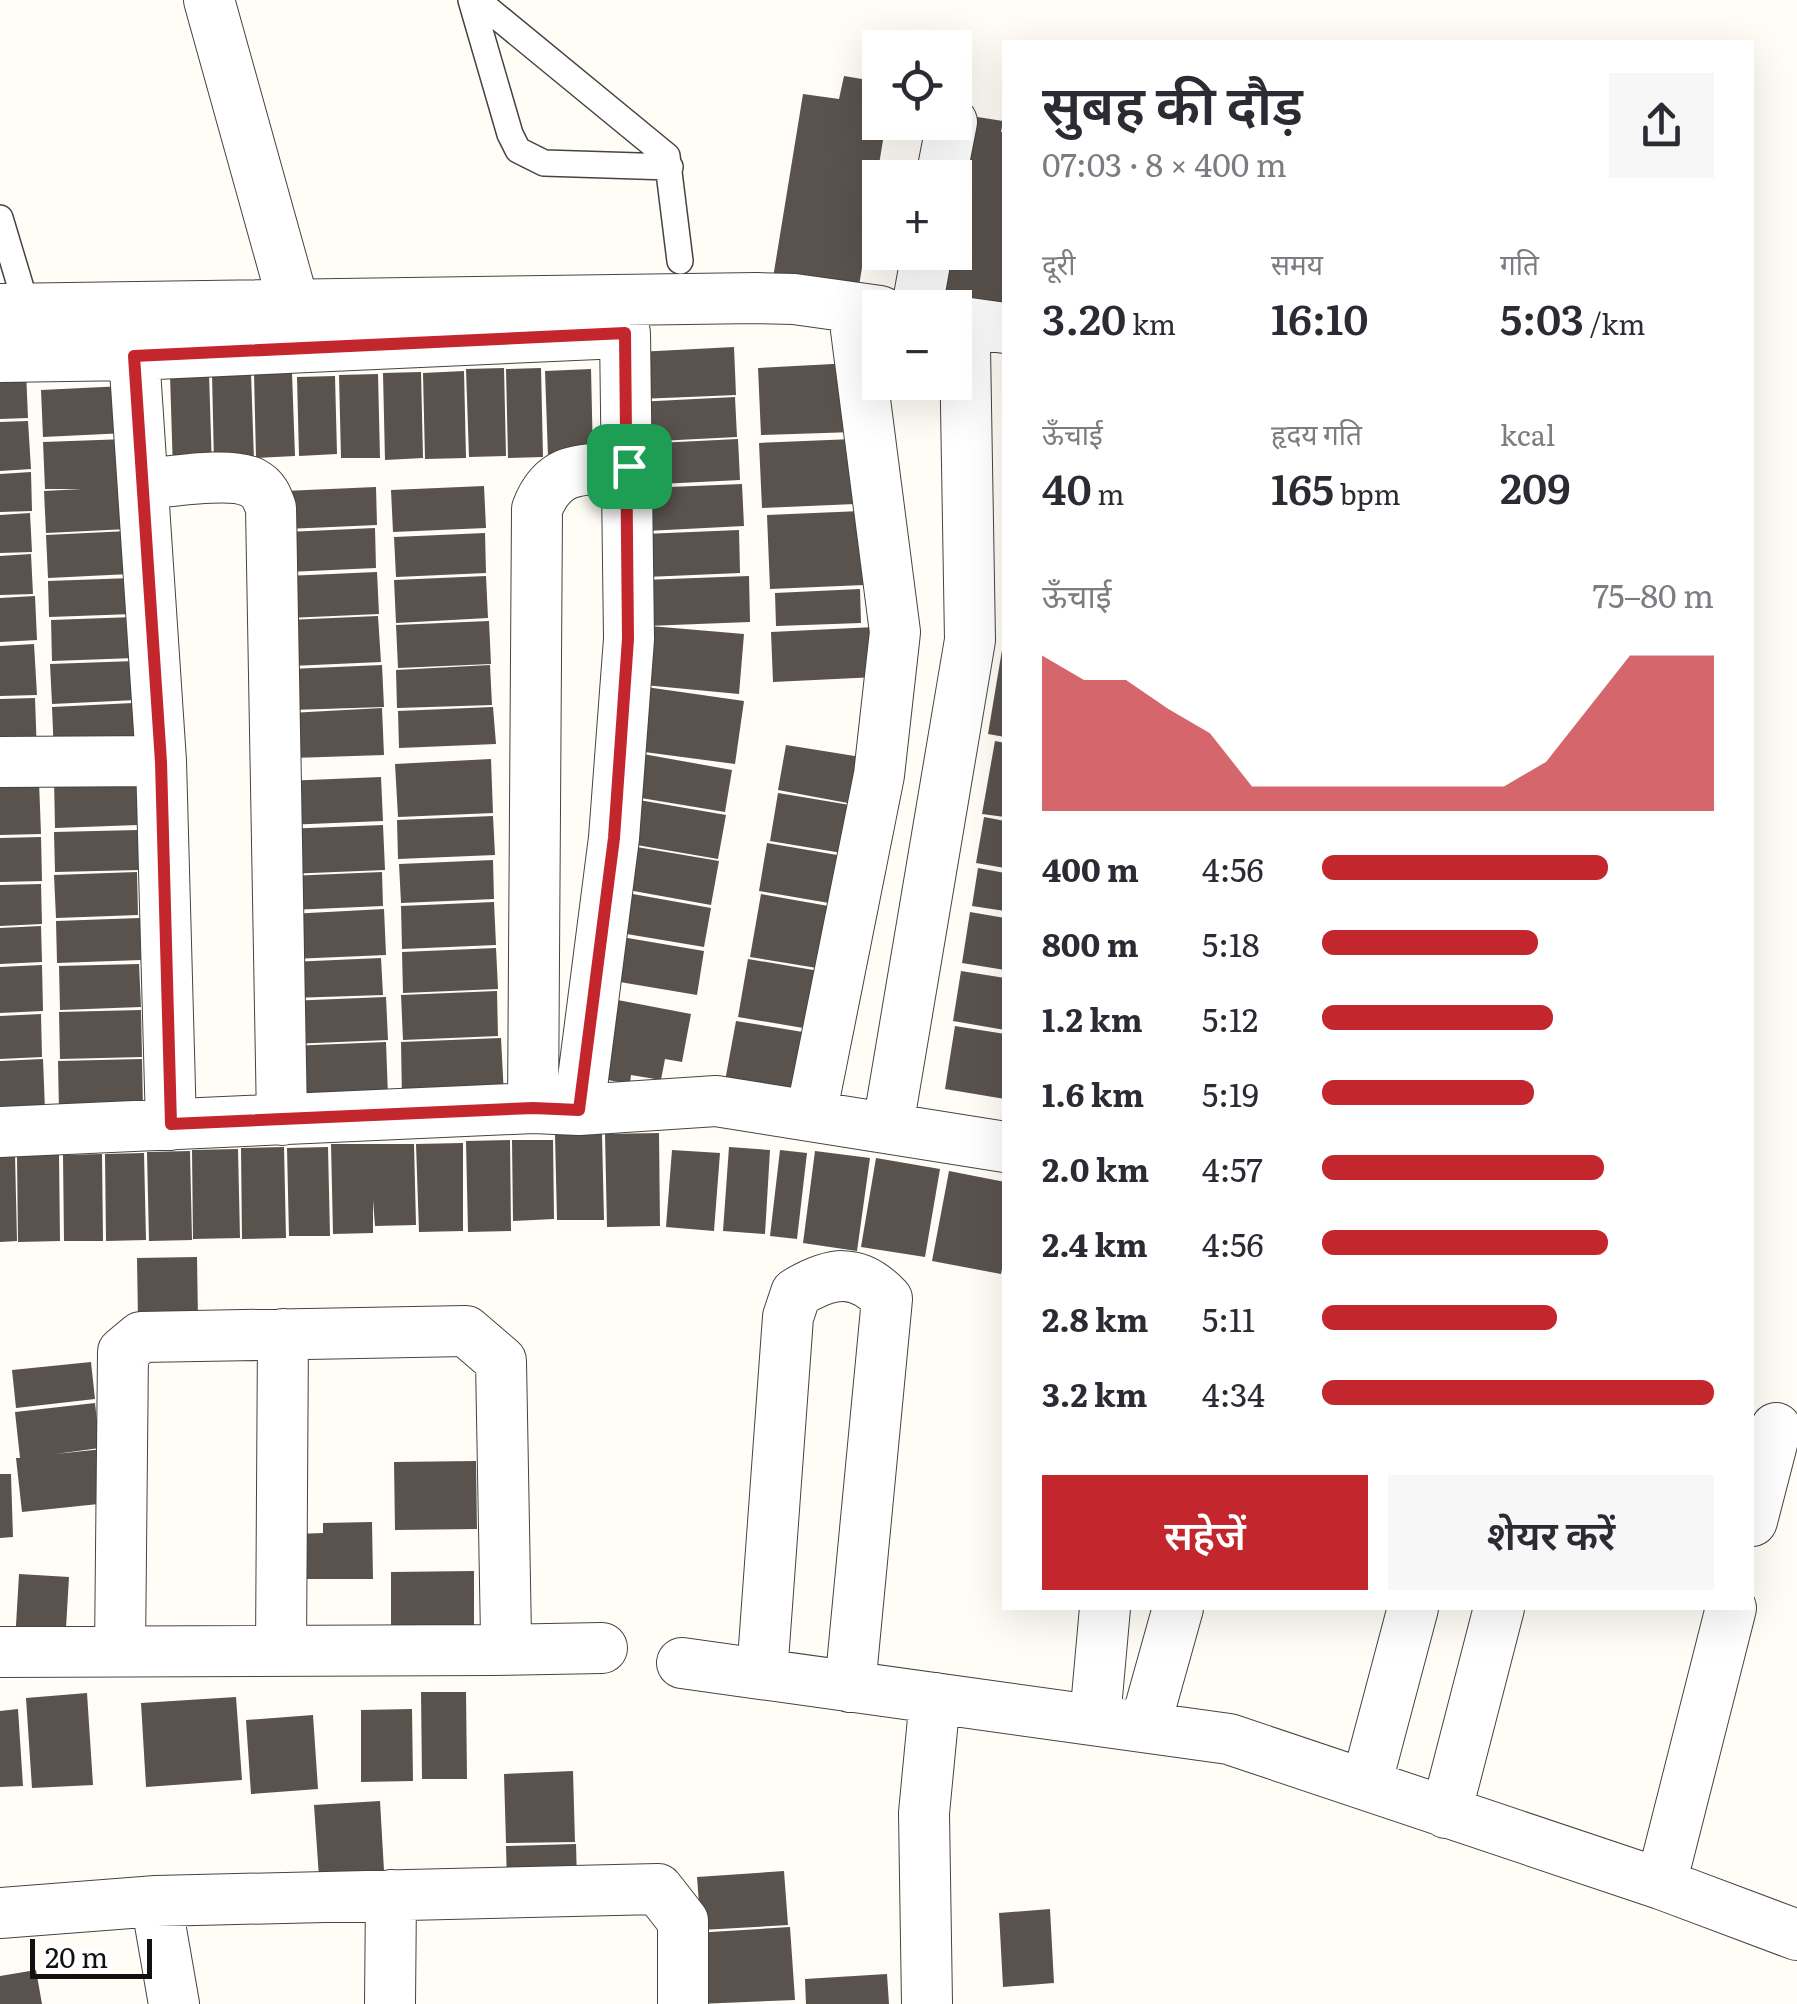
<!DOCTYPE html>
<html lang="hi">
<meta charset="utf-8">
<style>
body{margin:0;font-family:Literata,"Noto Sans Devanagari",serif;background:#f7f7f7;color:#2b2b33;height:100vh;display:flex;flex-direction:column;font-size:38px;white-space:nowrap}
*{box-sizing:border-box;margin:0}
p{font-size:32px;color:#7c7c81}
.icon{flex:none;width:55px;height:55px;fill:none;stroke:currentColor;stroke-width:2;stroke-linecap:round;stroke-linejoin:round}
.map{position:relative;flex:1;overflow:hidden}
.panel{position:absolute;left:1002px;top:40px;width:752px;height:1570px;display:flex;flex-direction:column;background:#fff;border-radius:0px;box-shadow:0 10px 40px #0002}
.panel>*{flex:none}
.controls{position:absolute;left:862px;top:30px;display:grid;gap:20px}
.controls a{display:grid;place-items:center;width:110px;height:110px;border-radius:0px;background:#fff;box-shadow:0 10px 40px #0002;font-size:50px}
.scale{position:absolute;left:30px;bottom:25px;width:122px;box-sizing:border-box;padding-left:10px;border:5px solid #111;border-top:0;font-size:28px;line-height:35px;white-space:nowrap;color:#111;-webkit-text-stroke:8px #fff;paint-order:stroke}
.pin{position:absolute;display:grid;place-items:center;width:85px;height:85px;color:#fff;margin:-42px;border-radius:20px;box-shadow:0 5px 15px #0006}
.round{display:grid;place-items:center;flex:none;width:105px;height:105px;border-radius:0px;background:#f7f7f7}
.headline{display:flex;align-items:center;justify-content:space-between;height:170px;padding:0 40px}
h1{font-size:55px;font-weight:600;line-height:75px}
.figures{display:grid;grid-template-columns:repeat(3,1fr);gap:15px;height:170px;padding:10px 40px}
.figures div{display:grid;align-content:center}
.figures b{font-size:42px;font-weight:600}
.figures small{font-size:28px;font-weight:400}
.figures p{font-size:28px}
.chart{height:280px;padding:20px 40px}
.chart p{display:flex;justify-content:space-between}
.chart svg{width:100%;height:180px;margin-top:10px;fill:#c4262e;opacity:.7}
.primary-button{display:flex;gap:20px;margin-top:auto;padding:20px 40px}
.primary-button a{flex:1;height:115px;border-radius:0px;background:#c4262e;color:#fff;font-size:40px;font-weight:600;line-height:115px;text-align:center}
.primary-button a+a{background:#f7f7f7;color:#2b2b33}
ul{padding:0 40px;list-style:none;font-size:32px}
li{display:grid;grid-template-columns:160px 120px 1fr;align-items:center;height:75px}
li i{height:25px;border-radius:12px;background:#c4262e}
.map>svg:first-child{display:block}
.building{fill:#5a524d}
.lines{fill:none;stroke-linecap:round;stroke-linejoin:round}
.lane-casing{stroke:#444;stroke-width:28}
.street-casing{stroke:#444;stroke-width:52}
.lane{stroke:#fff;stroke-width:25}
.street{stroke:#fff;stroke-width:50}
.route-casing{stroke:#fff;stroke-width:20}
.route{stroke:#c4262e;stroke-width:12}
</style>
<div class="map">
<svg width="1797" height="2004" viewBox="0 0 1797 2004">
<rect width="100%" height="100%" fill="#fffdf5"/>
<!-- building -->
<path class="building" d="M844 76 880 82V122H886L857 298 772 284 803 94 839 99Z
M971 116 1003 121 1001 132 1005 133V324L940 308 949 252H955V215Z
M734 347 736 395 639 399 637 352Z
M852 363 855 432 761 435 758 368Z
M504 368 506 456 469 457 466 369Z
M541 368 543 457 508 458 506 369Z
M591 369 593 457H548L545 371Z
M26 371 28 418 0 419V372Z
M464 371 466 458 425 459 423 373Z
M421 372 423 458 385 460 383 373Z
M209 373 212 470 173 471 170 375Z
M251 373 254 460 214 462 212 374Z
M254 373H292L295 456 256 458Z
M378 374 380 458H341L339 375Z
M335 376 337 454 299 456 297 377Z
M124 386 126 433 43 437 41 390Z
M735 397 737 437 638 442 636 402Z
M28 421 31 469 0 471V422Z
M127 439 128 529 46 533 44 491 82 489H45L43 442Z
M738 439 740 480 639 485 637 444Z
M853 439 855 504 762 508 759 443Z
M31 472 32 511 0 512V474Z
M742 484 744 526 646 531 645 488Z
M484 486 486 528 393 532 391 490Z
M376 487 377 525 286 529 284 491Z
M861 511 864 585 770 589 767 515Z
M30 513 32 552 0 553V515Z
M375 528 376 568 288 572 287 532Z
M739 530 740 573 646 577 644 534Z
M128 531 130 574 48 578 46 535Z
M485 533 486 573 396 577 394 537Z
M31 554 33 594 0 595V556Z
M377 572 379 614 288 618 286 576Z
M486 576 488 618 396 623 394 580Z
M749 576 750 622 646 626 643 580Z
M132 578 133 614 49 617 48 581Z
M860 589 861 623 776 626 775 593Z
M35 596 37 640 0 642V598Z
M378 616 381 662 291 666 288 620Z
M134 617 135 658 52 661 51 620Z
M489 621 491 664 398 668 396 625Z
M650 626 744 634 739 694 644 685Z
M875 627 877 677 773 682 771 632Z
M34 644 37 695 0 696V646Z
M1003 644H1005V737L988 734Z
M135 661 136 700 52 704 50 664Z
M382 665 384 707 291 710 290 669Z
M490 665 492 705 397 708 396 670Z
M646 687 744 701 735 764 637 751Z
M35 698 37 755 0 757V699Z
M133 703 136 753 54 756 52 707Z
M493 707 496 744 399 748 398 711Z
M382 708 384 755 293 758 290 713Z
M995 741 1005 743V817L982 814Z
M786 745 861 757 853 804 778 790Z
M643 754 732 770 725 812 635 797Z
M491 759 493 813 398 817 395 764Z
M137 775 138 825 55 828 54 778Z
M381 777 383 821 285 825 284 781Z
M39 781 41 834 0 835V782Z
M778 793 850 805 842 853 770 841Z
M633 799 726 815 718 859 625 843Z
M493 816 495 855 398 859 397 820Z
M984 817 1005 821V868L976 863Z
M383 825 385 870 286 874 284 829Z
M138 830 139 870 55 872 54 832Z
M41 837 42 881 0 882V838Z
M767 843 843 856 835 904 759 891Z
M625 845 719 861 711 905 617 888Z
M493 860 494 899 401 903 399 864Z
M978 868 1005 873V911L972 906Z
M137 872 138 915 56 918 54 875Z
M382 872 383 906 290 910 289 876Z
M41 884 42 924 0 926V885Z
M616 891 711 908 704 947 609 931Z
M761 894 834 907 823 969 750 957Z
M494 902 496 945 402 949 401 906Z
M384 909 386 955 292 959 290 914Z
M970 912 1005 918V970L962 963Z
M140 918 141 960 57 963 56 921Z
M41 926 42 962 0 964V928Z
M610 935 704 951 697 995 602 979Z
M496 948 498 989 403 993 402 952Z
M381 958 383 995 291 998 290 962Z
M748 959 825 972 815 1030 738 1017Z
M139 964 141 1007 60 1010 59 966Z
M42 965 43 1011 0 1013V967Z
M961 971 1005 978V1030L953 1021Z
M497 991 498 1036 403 1040 401 995Z
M386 997 388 1040 290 1044 288 1001Z
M602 997 691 1014 682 1062 665 1059 661 1080 631 1075 630 1084 586 1076Z
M141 1010 142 1057 60 1059 59 1012Z
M41 1014 42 1057 0 1059V1016Z
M736 1021 809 1033 798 1093 725 1081Z
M955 1026 1005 1034V1099L945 1089Z
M501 1038 504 1096 402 1100 401 1042Z
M386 1042 388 1097 291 1101 289 1046Z
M43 1059 45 1110 0 1111V1061Z
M142 1059 143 1109 59 1111 58 1061Z
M659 1133 660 1226 607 1227 605 1134Z
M602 1134 604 1220H557L555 1135Z
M510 1140 511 1231 468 1232 466 1141Z
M512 1140H553L554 1219 513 1221Z
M463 1143V1231L419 1232 416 1144Z
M331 1144H414L416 1225 375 1226 373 1200V1233L333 1234Z
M284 1147 286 1238 242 1239 241 1148Z
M328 1147 330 1236H289L287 1148Z
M729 1147 770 1150 765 1234 723 1231Z
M238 1149 240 1238 193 1239 192 1150Z
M672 1150 720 1153 714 1231 666 1227Z
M780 1150 807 1153 797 1239 770 1236Z
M190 1151 192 1240 149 1241 147 1152Z
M815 1151 870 1158 857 1251 803 1243Z
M59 1153 60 1241 18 1242 17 1155Z
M144 1153 146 1240 106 1241 105 1154Z
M0 1154H15L17 1241 0 1242Z
M102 1154 103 1241H64L63 1155Z
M876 1158 940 1169 925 1257 861 1247Z
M949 1171 1005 1182V1253L1001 1274 932 1261Z
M197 1257 198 1320 138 1321 137 1258Z
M91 1362 95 1399 16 1408 12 1370Z
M95 1403 100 1448 55 1454 103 1449 108 1503 22 1512 16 1458H20L15 1412Z
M476 1461 477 1529 395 1530 394 1462Z
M0 1474H11L13 1537 0 1538Z
M372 1522 373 1579H307V1573H296L295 1534 323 1533V1523Z
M474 1571V1631L391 1632V1572Z
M19 1574 69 1577 65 1645 15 1642Z
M421 1692H466L467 1779H422Z
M87 1693 93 1785 32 1788 26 1698Z
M236 1697 242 1780 146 1787 141 1703Z
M18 1709 23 1786 0 1787V1711Z
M412 1709 413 1781 361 1782V1710Z
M313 1715 318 1789 251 1794 246 1720Z
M573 1771 575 1842 506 1843 504 1774Z
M380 1801 385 1888 320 1892 314 1805Z
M576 1844 577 1882 507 1884 506 1846Z
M784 1871 788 1925 701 1930 697 1877Z
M1050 1909 1054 1983 1003 1987 999 1913Z
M790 1927 795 2000 698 2004 694 1933Z
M36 1970 42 2004H0V1976Z
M887 1974 889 2004H806L805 1979Z"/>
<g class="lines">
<!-- lane casing -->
<g class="lane-casing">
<path id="lane" d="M471 0 510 134 518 150 544 163 670 167
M477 0 667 156 680 261
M0 218 27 308"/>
</g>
<!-- street casing -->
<g class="street-casing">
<path id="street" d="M209 0 294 305
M941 178 952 122
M917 308 927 252
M0 309 757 298 794 299 880 311
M955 321 1005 328
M134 355 161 761 171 1125
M0 357 134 355 620 333
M143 484C170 482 231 471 253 483 264 489 267 497 271 508L282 1120
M0 762 161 761
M533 1108 537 509C555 462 586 471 629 467
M579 1110 614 838 629 639 625 333
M811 1115 879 775 895 632 856 330
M888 1126 970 640 965 347
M0 1132 533 1108 579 1110 716 1101 1005 1147
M1752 1521 1776 1428
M491 1650 602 1648
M281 1651 283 1334
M0 1652 491 1650 506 1637 501 1361 466 1331 141 1337 123 1352 120 1651
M682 1663 1229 1739 1661 1884 1797 1935
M762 1674 788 1317 796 1293C831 1272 857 1267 887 1299L850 1687
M1095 1719 1105 1608
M1145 1726 1178 1608
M1366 1785 1413 1608
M1446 1813 1499 1608
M1661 1884 1731 1608
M156 1901 174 2004
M0 1913 156 1901 658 1889 683 1921V2004
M390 2004 391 1895
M927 2004 924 1813 935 1698"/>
</g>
<!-- lane -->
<use href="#lane" class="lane"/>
<!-- street -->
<use href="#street" class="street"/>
</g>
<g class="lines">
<!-- route casing -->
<g class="route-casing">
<path id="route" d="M625 333 628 639 614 838 579 1110 533 1108 171 1124 161 762 134 356Z"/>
</g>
<!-- route -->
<use href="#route" class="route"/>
</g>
</svg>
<div class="controls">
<a><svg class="icon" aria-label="locate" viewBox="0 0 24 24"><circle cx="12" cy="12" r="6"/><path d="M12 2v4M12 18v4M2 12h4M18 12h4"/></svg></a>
<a>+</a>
<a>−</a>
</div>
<div class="scale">20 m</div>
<div class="pin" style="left:629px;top:466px;background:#1e9e55"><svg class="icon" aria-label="arrive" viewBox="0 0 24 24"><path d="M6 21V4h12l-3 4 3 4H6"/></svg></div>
<section class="panel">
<div class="headline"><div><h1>सुबह की दौड़</h1><p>07:03 · 8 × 400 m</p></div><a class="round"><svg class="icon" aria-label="share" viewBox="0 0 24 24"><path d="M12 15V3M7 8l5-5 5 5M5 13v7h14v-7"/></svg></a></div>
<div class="figures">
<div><p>दूरी</p><b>3.20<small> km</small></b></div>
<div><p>समय</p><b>16:10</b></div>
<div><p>गति</p><b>5:03<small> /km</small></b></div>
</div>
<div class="figures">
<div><p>ऊँचाई</p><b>40<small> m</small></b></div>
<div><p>हृदय गति</p><b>165<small> bpm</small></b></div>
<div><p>kcal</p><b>209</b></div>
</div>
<div class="chart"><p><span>ऊँचाई</span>75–80 m</p>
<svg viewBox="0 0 160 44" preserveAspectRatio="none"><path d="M0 44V6L10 12L20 12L30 19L40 25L50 38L60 38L70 38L80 38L90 38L100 38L110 38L120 32L130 19L140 6L150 6L160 6V44z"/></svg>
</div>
<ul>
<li><b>400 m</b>4:56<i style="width:73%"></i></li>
<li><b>800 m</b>5:18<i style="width:55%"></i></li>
<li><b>1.2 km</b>5:12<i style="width:59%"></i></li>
<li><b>1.6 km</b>5:19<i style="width:54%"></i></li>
<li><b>2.0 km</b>4:57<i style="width:72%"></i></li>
<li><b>2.4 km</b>4:56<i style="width:73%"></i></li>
<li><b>2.8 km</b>5:11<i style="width:60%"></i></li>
<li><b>3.2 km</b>4:34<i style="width:100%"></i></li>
</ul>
<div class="primary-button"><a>सहेजें</a><a>शेयर करें</a></div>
</section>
</div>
